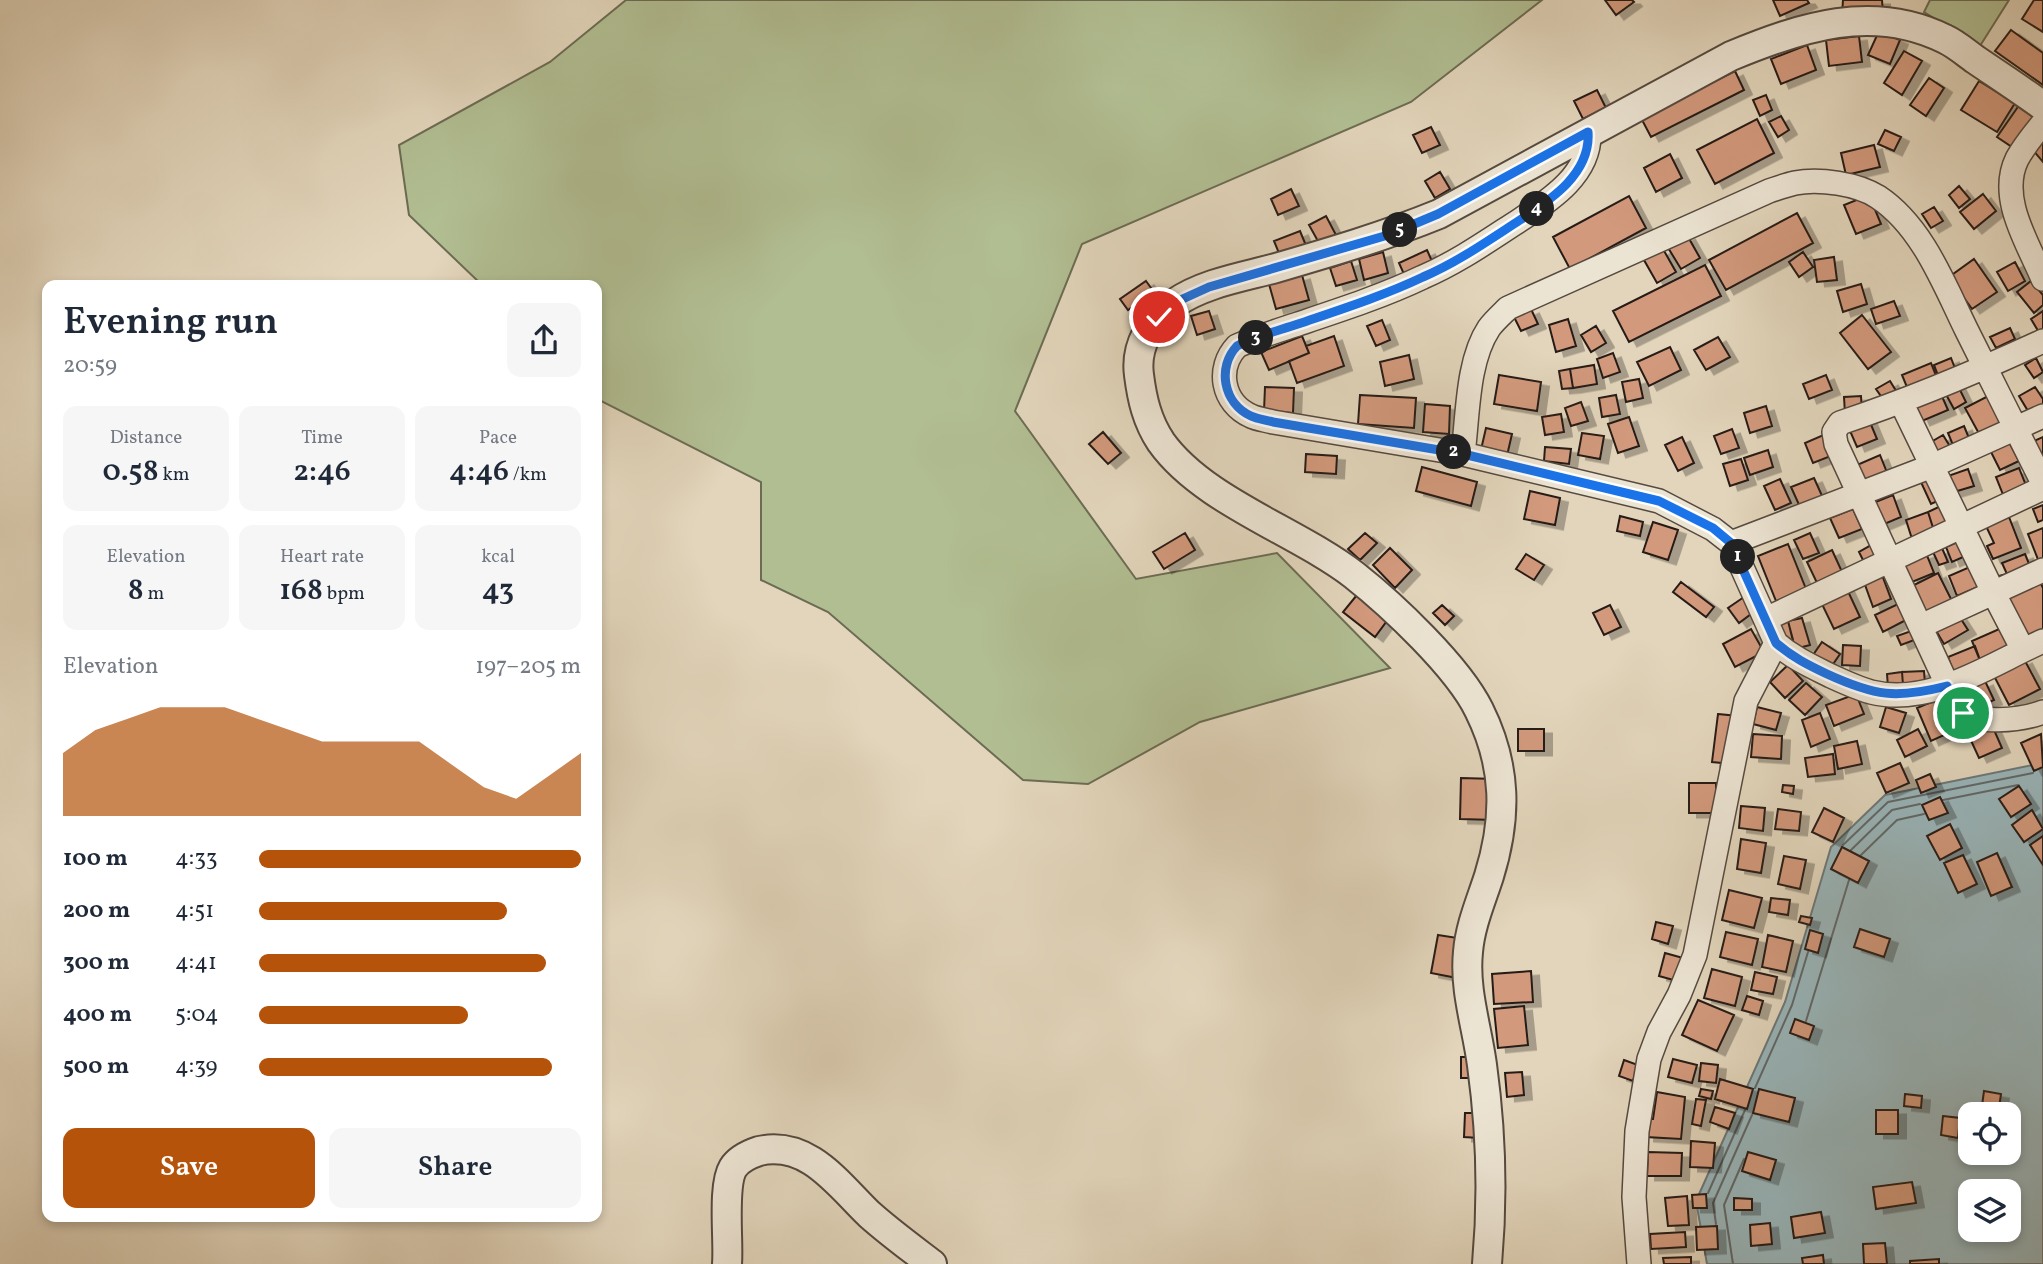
<!DOCTYPE html>
<meta charset="utf-8">
<style>
body{margin:0;font-family:Vollkorn,serif;background:#f6f6f7;color:#1f2937;height:100vh;display:flex;flex-direction:column;font-size:26px;white-space:nowrap}
*{box-sizing:border-box;margin:0}
p{font-size:23px;color:#747a83}
.icon{flex:none;width:38px;height:38px;fill:none;stroke:currentColor;stroke-width:2;stroke-linecap:round;stroke-linejoin:round}
.map{position:relative;flex:1;overflow:hidden}
.drawer{position:absolute;left:42px;top:280px;width:560px;height:942px;display:flex;flex-direction:column;background:#fff;border-radius:14px;box-shadow:0 4px 10px #0003}
.drawer>*{flex:none}
.tools{position:absolute;left:1958px;top:1102px;display:grid;gap:14px}
.tools a{display:grid;place-items:center;width:63px;height:63px;border-radius:14px;background:#fff;box-shadow:0 4px 10px #0003;font-size:35px}
.pin{position:absolute;display:grid;place-items:center;width:60px;height:60px;color:#fff;margin:-30px;border:4px solid #fff;border-radius:50%;box-shadow:0 2px 7px #0007}
.km{position:absolute;width:35px;height:35px;margin:-18px;border-radius:50%;background:#222;color:#fff;font-size:19px;line-height:35px;text-align:center}
.round{display:grid;place-items:center;flex:none;width:74px;height:74px;border-radius:14px;background:#f6f6f7}
.headline{display:flex;align-items:center;justify-content:space-between;height:119px;padding:0 21px}
h1{font-size:38px;font-weight:600;line-height:52px}
.figures{display:grid;grid-template-columns:repeat(3,1fr);gap:10px;height:119px;padding:7px 21px}
.figures div{display:grid;align-content:center;border-radius:14px;background:#f6f6f7;text-align:center}
.figures b{font-size:30px;font-weight:600}
.figures small{font-size:19px;font-weight:400}
.figures p{font-size:19px}
.chart{height:196px;padding:14px 21px}
.chart p{display:flex;justify-content:space-between}
.chart svg{width:100%;height:126px;margin-top:7px;fill:#b45309;opacity:.7}
.action{display:flex;gap:14px;margin-top:auto;padding:14px 21px}
.action a{flex:1;height:80px;border-radius:14px;background:#b45309;color:#fff;font-size:28px;font-weight:600;line-height:80px;text-align:center}
.action a+a{background:#f6f6f7;color:#1f2937}
ul{padding:0 21px;list-style:none;font-size:23px}
li{display:grid;grid-template-columns:112px 84px 1fr;align-items:center;height:52px}
li i{height:18px;border-radius:9px;background:#b45309}
.map>svg:first-child{display:block}
.green{fill:#b1be92;stroke:#6c6c54;stroke-width:2}
.water{fill:#99b6bb;stroke:#6c7879;stroke-width:2;fill-rule:evenodd}
.lines{fill:none;stroke-linecap:round;stroke-linejoin:round}
.shore{stroke:#606869;stroke-width:2}
.building{fill:#d2997c;stroke:#281b17;stroke-width:2;filter:url(#shadow)}
.minor-casing{stroke:#564a40;stroke-width:26}
.tertiary-casing{stroke:#564a40;stroke-width:32}
.minor{stroke:#ece4d3;stroke-width:23}
.tertiary{stroke:#ece4d3;stroke-width:28}
.route-casing{stroke:#fff;stroke-width:14}
.route{stroke:#1a73e8;stroke-width:9}
</style>
<div class="map">
<svg width="2043" height="1264" viewBox="0 0 2043 1264">
<defs>
<filter id="shadow"><feDropShadow dx="8" dy="4.5" stdDeviation="0" flood-color="#0004"/></filter>
</defs>
<rect width="100%" height="100%" fill="#e2d5bb"/>
<filter id="stains"><feTurbulence type="fractalNoise" baseFrequency=".00286" numOctaves="4"/><feColorMatrix values="0 0 0 0 .2 0 0 0 0 .09 0 0 0 0 .02 0 0 0 .5 -.17"/></filter>
<radialGradient id="worn" r=".72"><stop offset=".6" stop-color="#630" stop-opacity="0"/><stop offset="1" stop-color="#630" stop-opacity=".3"/></radialGradient>
<!-- green -->
<path class="green" d="M626 0H1542L1411 102 1082 244 1015 411 1136 579 1277 553 1390 668 1200 722 1088 784 1023 780 828 612 761 580V482L597 399V285H482L409 215 399 145 550 62Z
M1930 0H2009L1980 46 1924 12Z"/>
<!-- water -->
<path class="water" d="M2043 763V1264H1707L1696 1201 1785 1002 1831 847 1885 795ZM1970 1115H2009V1153H1970ZM1970 1192H2009V1230H1970Z"/>
<g class="lines">
<!-- shore -->
<path class="shore" d="M1943 800 2018 785
M1843 845 1888 802 2033 773
M1851 850 1892 810 1920 804
M1861 855 1897 820 1924 814
M1806 1021 1849 880
M1755 1088 1792 1005 1808 952
M1708 1193 1745 1110
M1716 1224 1713 1203 1752 1115
M1733 1264 1724 1205 1744 1159"/>
</g>
<!-- building -->
<path class="building" d="M1605 0H1632L1634 2 1616 15Z
M1773 0H1807L1809 3 1780 16Z
M1843 0H1882L1883 14 1842 15Z
M2034 0H2043V32L2022 19Z
M2011 30 2043 53V85L1995 51Z
M1879 31 1900 40 1890 64 1868 55Z
M1859 36 1862 62 1829 66 1826 40Z
M1807 45 1816 70 1781 84 1771 59Z
M1904 51 1922 61 1902 95 1884 83Z
M1735 71 1744 90 1651 137 1641 118Z
M1929 78 1944 88 1926 116 1910 105Z
M1979 81 2015 103 1997 132 1961 110Z
M1597 90 1606 108 1583 119 1574 101Z
M1766 95 1772 110 1760 116 1753 100Z
M2022 101 2042 114 2018 151 1997 137Z
M1781 116 1789 130 1778 137 1769 122Z
M1757 119 1774 153 1715 184 1697 150Z
M1431 127 1440 145 1422 153 1413 135Z
M1885 130 1901 137 1894 151 1878 144Z
M2043 140V162L2032 149Z
M1874 145 1880 167 1846 175 1841 153Z
M1670 154 1682 178 1656 192 1644 168Z
M1440 172 1450 189 1435 198 1425 181Z
M1959 186 1970 199 1959 208 1949 195Z
M1291 189 1299 206 1278 215 1271 199Z
M1983 194 1996 211 1974 229 1960 212Z
M1869 195 1881 224 1856 234 1844 205Z
M1629 196 1646 228 1570 269 1553 237Z
M1934 207 1943 221 1931 228 1922 214Z
M1797 213 1813 243 1726 290 1709 260Z
M1326 216 1336 235 1319 243 1309 225Z
M1300 231 1307 248 1281 258 1274 241Z
M1687 235 1700 258 1681 269 1667 246Z
M1663 249 1676 272 1657 283 1644 260Z
M1427 250 1435 268 1407 281 1399 263Z
M1383 252 1388 273 1364 280 1359 259Z
M1803 252 1813 267 1799 277 1789 262Z
M1834 257 1837 280 1817 282 1814 260Z
M1974 259 1997 292 1972 309 1949 277Z
M1351 261 1357 280 1336 286 1330 268Z
M2015 262 2025 281 2008 291 1997 272Z
M1705 265 1721 296 1629 342 1613 311Z
M1302 275 1309 300 1276 309 1269 284Z
M1146 281 1154 292 1128 310 1120 299Z
M2031 281 2043 295V305L2034 313 2017 292Z
M1861 284 1867 304 1843 312 1837 291Z
M1894 301 1900 316 1876 324 1871 309Z
M1531 309 1538 324 1521 331 1514 317Z
M1209 311 1215 329 1197 335 1191 316Z
M2043 311V339L2031 319Z
M1862 315 1891 352 1868 369 1840 333Z
M1568 319 1576 346 1556 352 1549 325Z
M1382 320 1390 340 1376 346 1367 326Z
M1596 326 1606 343 1591 352 1581 335Z
M2010 328 2015 339 1996 348 1990 337Z
M1302 336 1309 353 1269 370 1261 352Z
M1334 336 1344 366 1297 383 1289 361 1309 353 1306 346Z
M1718 337 1730 357 1706 370 1694 350Z
M1670 347 1681 370 1649 386 1637 362Z
M1613 353 1620 372 1603 378 1597 359Z
M1409 355 1414 379 1385 386 1380 362Z
M1951 358 1958 376 1941 383 1934 365Z
M2036 358 2043 372 2034 378 2025 365Z
M1931 363 1940 386 1911 397 1902 375Z
M1594 365 1597 384 1573 388 1570 369Z
M1570 369 1573 388 1562 389 1559 371Z
M1499 375 1541 382 1537 411 1494 404Z
M1826 375 1832 390 1809 399 1803 384Z
M1639 379 1643 398 1626 402 1622 382Z
M1890 381 1898 394 1885 402 1876 389Z
M1956 382 1966 402 1954 409 1943 389Z
M1265 387 1294 388 1293 413 1264 411Z
M2035 387 2043 399V408L2031 416 2019 396Z
M1941 394 1948 410 1922 421 1915 405Z
M1360 395 1416 398 1414 428 1358 424Z
M1616 395 1620 414 1602 417 1599 398Z
M1990 395 2008 427 1983 441 1965 408Z
M1861 396 1862 413 1845 414 1844 397Z
M1581 402 1588 421 1571 426 1565 408Z
M1425 404 1450 406 1449 434 1423 432Z
M1766 406 1772 426 1750 433 1744 413Z
M1561 414 1564 432 1545 435 1542 417Z
M1867 415 1877 439 1857 447 1847 424Z
M1629 417 1639 446 1618 453 1608 424Z
M1964 426 1971 443 1955 450 1948 433Z
M1486 428 1512 434 1506 460 1480 454Z
M1732 429 1739 448 1721 454 1714 436Z
M1103 432 1121 453 1108 464 1089 444Z
M1582 433 1604 436 1600 459 1578 455Z
M1828 433 1836 454 1813 463 1805 443Z
M1943 435 1954 453 1943 460 1931 442Z
M1682 437 1694 463 1678 471 1665 445Z
M2043 437V461L2034 441Z
M2009 442 2019 461 2000 470 1990 450Z
M1545 447 1571 449 1569 464 1544 461Z
M1768 450 1773 467 1750 475 1744 458Z
M1306 454 1337 456 1336 474 1305 472Z
M1880 455 1888 475 1866 485 1857 465Z
M1741 459 1748 480 1730 486 1723 464Z
M1422 467 1477 482 1471 506 1416 491Z
M2019 468 2027 488 2004 497 1996 477Z
M1968 469 1974 486 1954 492 1948 476Z
M1933 474 1944 498 1931 504 1920 480Z
M1814 478 1823 498 1800 507 1791 487Z
M1780 479 1791 503 1775 510 1764 486Z
M1530 491 1560 498 1555 525 1524 519Z
M1893 495 1901 517 1882 525 1873 503Z
M1947 503 1956 526 1935 534 1928 512Z
M2043 505V520L2038 522 2033 509Z
M1853 509 1862 529 1839 538 1830 518Z
M1928 512 1935 534 1913 542 1906 520Z
M1620 516 1643 522 1640 536 1617 531Z
M2009 517 2021 548 1993 559 1987 546 1994 543 1986 526Z
M1653 522 1678 530 1668 560 1643 552Z
M2043 528V567H2041L2028 534Z
M1185 533 1195 550 1164 569 1153 552Z
M1365 533 1377 543 1360 560 1348 549Z
M1810 533 1819 553 1803 559 1794 540Z
M1964 539 1970 554 1952 562 1946 547Z
M1875 543 1881 555 1865 564 1859 552Z
M1788 544 1808 594 1778 606 1758 556Z
M1390 548 1412 570 1395 588 1373 565Z
M1942 548 1948 562 1939 565 1933 552Z
M1832 550 1843 574 1818 585 1807 562Z
M1926 553 1934 573 1912 582 1903 562Z
M1526 554 1544 565 1534 580 1516 569Z
M2025 554 2032 571 2002 583 1999 576 2007 574 2002 563Z
M1972 566 1980 586 1957 596 1949 576Z
M1938 573 1954 605 1928 618 1912 586Z
M1882 575 1891 599 1873 607 1864 582Z
M2037 575 2043 588V629L2027 637 2005 589Z
M1681 582 1714 607 1706 617 1673 592Z
M1846 587 1860 617 1834 629 1820 600Z
M1361 590 1392 614 1375 637 1343 612Z
M1744 597 1755 611 1739 623 1728 608Z
M1898 604 1906 620 1883 632 1875 615Z
M1442 605 1454 616 1445 625 1433 613Z
M1610 605 1621 627 1604 635 1593 613Z
M1959 616 1968 630 1944 644 1935 629Z
M1802 618 1810 645 1795 649 1788 621Z
M1788 621 1793 640 1786 643 1780 624Z
M2006 626 2016 648 1981 663 1972 641Z
M1751 629 1764 652 1735 667 1723 644Z
M1914 630 1917 639 1901 645 1897 636Z
M1822 642 1840 654 1829 670 1811 658Z
M1843 645 1861 646 1860 666 1842 665Z
M1975 646 1981 663 1954 674 1948 657Z
M2024 659 2040 689 2009 705 1993 674Z
M1788 665 1803 681 1785 698 1770 682Z
M1924 671 1925 684 1903 685 1902 672Z
M1902 672 1903 685 1888 687 1887 674Z
M1985 681 1994 700 1971 710 1962 691Z
M1806 683 1822 697 1805 715 1789 700Z
M1856 694 1864 714 1834 726 1826 705Z
M1948 695 1962 727 1931 741 1917 708Z
M1757 707 1781 713 1776 730 1753 724Z
M1886 707 1906 713 1899 733 1880 727Z
M1820 713 1830 739 1811 747 1802 720Z
M1718 714 1738 716 1732 764 1712 762Z
M1991 723 2002 748 1979 758 1968 734Z
M1518 729H1544V751H1518Z
M1918 729 1927 746 1905 757 1897 740Z
M1753 734 1782 736 1781 759 1751 757Z
M2041 734 2043 767 2034 771 2021 743Z
M1857 741 1862 764 1838 769 1834 746Z
M1833 754 1835 774 1808 777 1805 758Z
M1900 763 1909 783 1886 793 1877 773Z
M1930 774 1936 787 1921 793 1916 780Z
M1461 778 1496 779 1495 820 1460 819Z
M1689 783H1716V813H1689Z
M1783 785 1794 786 1793 794 1782 792Z
M2019 786 2031 804 2011 817 1999 799Z
M1940 797 1948 813 1929 820 1922 805Z
M1741 806 1765 808 1763 831 1739 828Z
M1824 808 1844 818 1833 842 1812 832Z
M1778 809 1801 812 1799 831 1775 829Z
M2032 810 2043 829 2024 842 2012 825Z
M1950 824 1962 848 1940 860 1927 836Z
M2043 836V865L2030 845Z
M1741 839 1766 843 1761 873 1737 869Z
M1842 847 1869 861 1858 883 1831 869Z
M1997 853 2012 887 1991 896 1977 862Z
M1963 855 1977 884 1958 893 1944 863Z
M1784 856 1806 860 1800 889 1778 884Z
M1729 890 1762 898 1754 928 1722 920Z
M1771 898 1790 900 1788 915 1769 912Z
M1801 916 1812 918 1810 925 1799 922Z
M1656 922 1673 926 1668 944 1652 939Z
M1860 929 1890 939 1884 957 1854 947Z
M1810 930 1823 934 1818 953 1805 949Z
M1726 932 1758 939 1752 965 1720 957Z
M1438 935 1464 939 1457 978 1431 973Z
M1768 935 1793 941 1786 972 1762 967Z
M1665 953 1683 958 1677 981 1659 976Z
M1712 969 1742 977 1735 1006 1704 998Z
M1531 971 1533 1002 1494 1004 1492 974Z
M1755 972 1777 977 1773 994 1751 990Z
M1747 996 1763 1001 1759 1015 1742 1010Z
M1698 1000 1734 1015 1717 1051 1682 1035Z
M1524 1006 1528 1045 1498 1048 1494 1009Z
M1795 1019 1814 1026 1809 1040 1790 1033Z
M1461 1057H1474V1078H1461Z
M1673 1059 1697 1065 1692 1083 1668 1077Z
M1624 1060 1638 1065 1633 1081 1619 1076Z
M1701 1063 1718 1065 1716 1083 1699 1081Z
M1522 1072 1524 1095 1507 1097 1505 1073Z
M1720 1079 1753 1089 1747 1109 1715 1099Z
M1701 1089 1713 1091 1711 1099 1699 1096Z
M1759 1089 1795 1098 1789 1122 1753 1113Z
M1984 1091 2001 1094 1998 1115 1981 1113Z
M1657 1092 1685 1097 1681 1139 1646 1137 1647 1119H1653Z
M1905 1094 1922 1096 1921 1108 1904 1106Z
M1696 1099 1706 1100 1701 1126 1692 1124Z
M1715 1107 1735 1113 1729 1129 1710 1122Z
M1876 1110H1898V1134H1876Z
M1465 1113H1480L1479 1138 1464 1137Z
M1943 1116 1960 1118 1958 1138 1941 1135Z
M1691 1141 1715 1143 1713 1168 1690 1167Z
M1648 1152 1682 1153 1681 1176H1647Z
M1748 1152 1776 1160 1770 1180 1742 1171Z
M1912 1182 1916 1203 1876 1209 1873 1187Z
M1706 1194 1707 1208H1693L1692 1195Z
M1687 1196 1689 1225 1668 1226 1665 1198Z
M1734 1198 1752 1199V1210H1734Z
M1821 1212 1825 1233 1794 1238 1791 1217Z
M1770 1223 1772 1244 1751 1246 1750 1225Z
M1717 1226 1718 1249 1697 1250 1696 1227Z
M1685 1232 1686 1247 1651 1249 1650 1234Z
M1885 1243 1887 1264H1864L1863 1244Z
M1823 1255 1824 1264H1803L1802 1258Z
M1691 1257V1264H1664L1663 1258Z
M1939 1259V1264H1910V1261Z"/>
<g class="lines">
<!-- minor casing -->
<g class="minor-casing">
<path id="minor" d="M2043 123C2034 134 2024 146 2017 159 1998 198 2028 243 2043 279
M1589 132C1591 173 1552 199 1520 220 1489 240 1458 262 1423 277 1383 296 1340 310 1298 324 1277 331 1257 337 1237 346 1216 368 1222 403 1251 416 1257 419 1266 420 1273 422L1463 454 1659 501 1713 529 1731 543 1776 643C1793 658 1811 666 1831 676 1844 682 1857 688 1871 692 1931 707 1991 664 2043 641
M2043 341C1976 372 1909 400 1840 423L1834 432 1836 444 1958 708C1974 726 2022 720 2043 712
M1901 402 1994 594 2023 650
M1463 454C1468 415 1467 361 1489 328 1494 321 1502 314 1508 308L1769 191C1778 188 1786 185 1795 183 1819 178 1858 184 1878 197 1922 226 1944 284 1966 329 1992 380 2017 432 2043 483
M1731 543 1932 466 2043 416
M1766 619 2043 488
M1921 626 2043 570
M1639 1264 1634 1197 1637 1131 1649 1059 1659 1032 1679 995 1695 955 1746 701 1776 643"/>
</g>
<!-- tertiary casing -->
<g class="tertiary-casing">
<path id="tertiary" d="M727 1264C729 1241 722 1186 733 1168 738 1160 750 1154 759 1151 808 1140 838 1184 869 1214 889 1232 911 1248 932 1264
M1487 1264C1493 1198 1491 1130 1482 1065 1477 1027 1464 990 1468 952 1470 926 1481 901 1489 876 1507 818 1507 766 1479 710 1458 667 1392 605 1354 575 1297 531 1203 501 1161 442 1147 421 1142 399 1139 375 1135 346 1151 319 1175 303 1204 283 1243 277 1276 268 1331 252 1385 236 1439 214L1731 56C1801 27 1873 3 1945 39 1956 44 1966 53 1976 60 1998 75 2021 90 2043 106"/>
</g>
<!-- minor -->
<use href="#minor" class="minor"/>
<!-- tertiary -->
<use href="#tertiary" class="tertiary"/>
</g>
<g class="lines">
<!-- route casing -->
<g class="route-casing">
<path id="route" d="M1159 317 1176 302 1209 287 1388 235 1438 214 1588 132C1591 173 1552 199 1520 220 1489 240 1458 262 1423 277 1383 296 1339 310 1298 324 1277 331 1256 336 1237 346 1217 367 1223 403 1251 416 1257 419 1266 420 1273 422L1463 454 1659 501 1713 528 1731 543 1776 643C1792 657 1808 665 1827 674 1875 696 1896 699 1947 686L1963 713"/>
</g>
<!-- route -->
<use href="#route" class="route"/>
</g>
<rect width="100%" height="100%" filter="url(#stains)"/>
<rect width="100%" height="100%" fill="url(#worn)"/>
</svg>
<div class="tools">
<a><svg class="icon" aria-label="locate" viewBox="0 0 24 24"><circle cx="12" cy="12" r="6"/><path d="M12 2v4M12 18v4M2 12h4M18 12h4"/></svg></a>
<a><svg class="icon" aria-label="layers" viewBox="0 0 24 24"><path d="M12 4l9 5-9 5-9-5zM3 14l9 5 9-5"/></svg></a>
</div>
<div class="pin" style="left:1963px;top:713px;background:#1e9e55"><svg class="icon" aria-label="arrive" viewBox="0 0 24 24"><path d="M6 21V4h12l-3 4 3 4H6"/></svg></div>
<div class="pin" style="left:1159px;top:317px;background:#d93025"><svg class="icon" aria-label="check" viewBox="0 0 24 24"><path d="M5 12l5 5 9-10"/></svg></div>
<b class="km" style="left:1738px;top:557px">1</b>
<b class="km" style="left:1454px;top:452px">2</b>
<b class="km" style="left:1256px;top:338px">3</b>
<b class="km" style="left:1537px;top:209px">4</b>
<b class="km" style="left:1400px;top:230px">5</b>
<section class="drawer">
<div class="headline"><div><h1>Evening run</h1><p>20:59</p></div><a class="round"><svg class="icon" aria-label="share" viewBox="0 0 24 24"><path d="M12 15V3M7 8l5-5 5 5M5 13v7h14v-7"/></svg></a></div>
<div class="figures">
<div><p>Distance</p><b>0.58<small> km</small></b></div>
<div><p>Time</p><b>2:46</b></div>
<div><p>Pace</p><b>4:46<small> /km</small></b></div>
</div>
<div class="figures">
<div><p>Elevation</p><b>8<small> m</small></b></div>
<div><p>Heart rate</p><b>168<small> bpm</small></b></div>
<div><p>kcal</p><b>43</b></div>
</div>
<div class="chart"><p><span>Elevation</span>197–205 m</p>
<svg viewBox="0 0 160 44" preserveAspectRatio="none"><path d="M0 44V22L10 14L20 10L30 6L40 6L50 6L60 10L70 14L80 18L90 18L100 18L110 18L120 26L130 34L140 38L150 30L160 22V44z"/></svg>
</div>
<ul>
<li><b>100 m</b>4:33<i style="width:100%"></i></li>
<li><b>200 m</b>4:51<i style="width:77%"></i></li>
<li><b>300 m</b>4:41<i style="width:89%"></i></li>
<li><b>400 m</b>5:04<i style="width:65%"></i></li>
<li><b>500 m</b>4:39<i style="width:91%"></i></li>
</ul>
<div class="action"><a>Save</a><a>Share</a></div>
</section>
</div>
